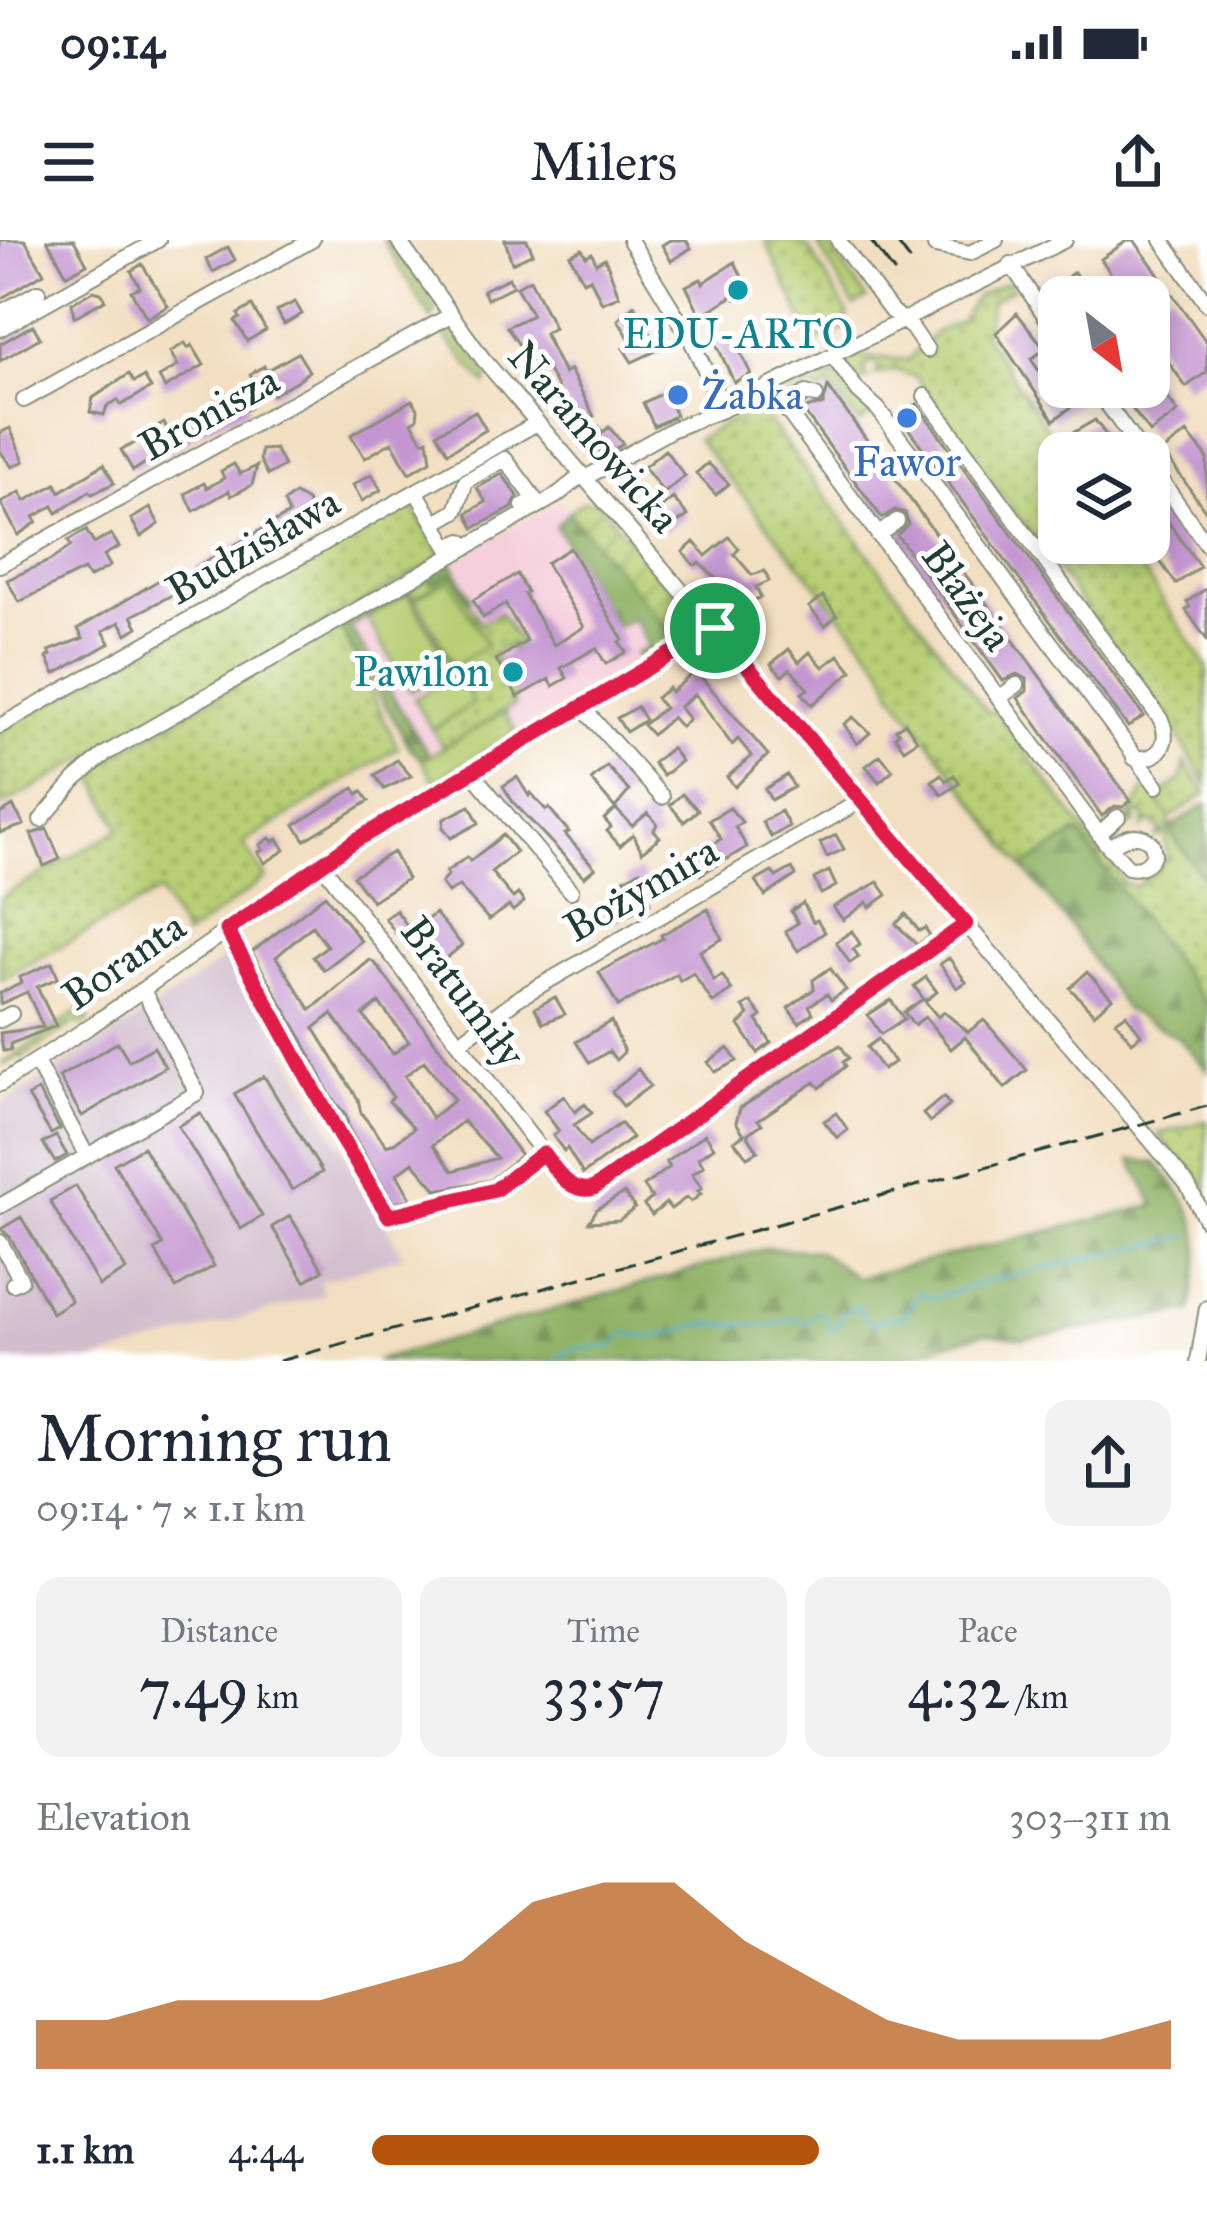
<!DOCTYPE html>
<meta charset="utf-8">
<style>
body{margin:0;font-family:"IM FELL Great Primer",serif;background:#f2f2f3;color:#1f2937;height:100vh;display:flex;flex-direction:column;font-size:45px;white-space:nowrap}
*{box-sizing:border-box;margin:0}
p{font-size:39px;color:#747a83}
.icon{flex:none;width:66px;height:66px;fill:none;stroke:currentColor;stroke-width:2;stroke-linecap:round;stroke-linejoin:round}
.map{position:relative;height:1121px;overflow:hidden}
.side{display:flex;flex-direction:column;background:#fff;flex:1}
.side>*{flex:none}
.needle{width:78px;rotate:149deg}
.controls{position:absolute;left:1038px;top:36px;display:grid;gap:24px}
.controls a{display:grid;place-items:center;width:132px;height:132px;border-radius:24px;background:#fff;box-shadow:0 6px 18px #0003;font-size:60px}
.pin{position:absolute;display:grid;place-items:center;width:102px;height:102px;color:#fff;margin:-51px;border:6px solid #fff;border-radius:50%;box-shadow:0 3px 12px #0007}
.round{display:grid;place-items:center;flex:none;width:126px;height:126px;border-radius:24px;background:#f2f2f3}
.head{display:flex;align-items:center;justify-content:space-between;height:204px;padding:0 36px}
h1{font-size:66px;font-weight:600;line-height:90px}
.stats{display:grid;grid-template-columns:repeat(3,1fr);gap:18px;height:204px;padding:12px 36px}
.stats div{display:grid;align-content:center;border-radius:24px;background:#f2f2f3;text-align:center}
.stats b{font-size:60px;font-weight:600}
.stats small{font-size:33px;font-weight:400}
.stats p{font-size:33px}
.chart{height:336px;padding:24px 36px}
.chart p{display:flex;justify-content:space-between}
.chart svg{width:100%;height:216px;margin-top:12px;fill:#b45309;opacity:.7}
ul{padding:0 36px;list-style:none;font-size:39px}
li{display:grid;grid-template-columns:192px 144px 1fr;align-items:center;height:90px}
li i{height:30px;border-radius:15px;background:#b45309}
.status{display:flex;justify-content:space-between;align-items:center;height:84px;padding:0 60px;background:#fff;direction:ltr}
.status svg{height:33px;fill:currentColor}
header{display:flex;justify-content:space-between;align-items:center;height:156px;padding:0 36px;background:#fff;font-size:54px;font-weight:600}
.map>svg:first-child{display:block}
.built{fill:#f5cfdb}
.industrial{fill:#d1bdcc}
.grass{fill:url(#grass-dots);stroke:#6b8654;stroke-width:3}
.forest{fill:url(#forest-firs);stroke:#58784d;stroke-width:3}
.park{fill:url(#park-tufts);stroke:#6b8654;stroke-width:3}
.garden{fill:url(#garden-furrows);stroke:#6b8654;stroke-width:3}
.pitch{fill:#b7cf74;stroke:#6b8654;stroke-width:3}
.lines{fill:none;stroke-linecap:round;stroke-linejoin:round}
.stream{stroke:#4bb1ca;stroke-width:3}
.building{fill:#c496d1;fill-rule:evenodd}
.minor-casing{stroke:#888e7a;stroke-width:18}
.minor{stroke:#fff;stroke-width:14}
.tram{stroke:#1f3d34;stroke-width:3}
.rail{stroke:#1f3d34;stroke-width:3;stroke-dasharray:18 9;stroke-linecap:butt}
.route-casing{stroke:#fff;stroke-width:24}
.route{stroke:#e11d48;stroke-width:15}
.culture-dot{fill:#0f9aa8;stroke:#fff;stroke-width:4.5}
.shop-dot{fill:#3f7fe0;stroke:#fff;stroke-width:4.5}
.labels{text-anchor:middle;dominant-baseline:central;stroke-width:10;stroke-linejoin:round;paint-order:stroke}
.culture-label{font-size:42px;fill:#0d838f;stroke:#fff}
.shop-label{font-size:42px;fill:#366cbe;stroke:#fff;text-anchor:start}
.street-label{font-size:42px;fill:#1f3d34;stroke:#fff}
</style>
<div class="status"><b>09:14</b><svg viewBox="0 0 49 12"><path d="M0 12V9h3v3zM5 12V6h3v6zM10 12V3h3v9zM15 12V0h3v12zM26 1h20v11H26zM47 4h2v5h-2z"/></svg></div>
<header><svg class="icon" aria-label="menu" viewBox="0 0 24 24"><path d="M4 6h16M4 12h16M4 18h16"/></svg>Milers<svg class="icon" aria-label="share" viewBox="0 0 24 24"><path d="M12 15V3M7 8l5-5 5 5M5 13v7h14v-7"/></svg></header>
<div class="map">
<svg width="1207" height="1121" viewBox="0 0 1207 1121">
<defs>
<pattern id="grass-dots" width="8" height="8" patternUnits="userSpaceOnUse" patternTransform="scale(3)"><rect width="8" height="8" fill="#b7cf74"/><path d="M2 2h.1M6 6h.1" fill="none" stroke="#94a960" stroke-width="1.8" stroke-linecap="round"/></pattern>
<pattern id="forest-firs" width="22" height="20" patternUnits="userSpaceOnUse" patternTransform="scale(3)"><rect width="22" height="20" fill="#91b266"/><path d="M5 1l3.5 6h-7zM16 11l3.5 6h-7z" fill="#769255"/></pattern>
<pattern id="park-tufts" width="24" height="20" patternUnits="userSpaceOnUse" patternTransform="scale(3)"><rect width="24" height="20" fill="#b7cf74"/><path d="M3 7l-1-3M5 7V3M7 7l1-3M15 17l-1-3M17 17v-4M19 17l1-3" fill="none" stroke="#94a960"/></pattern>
<pattern id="garden-furrows" width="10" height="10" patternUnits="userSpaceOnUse" patternTransform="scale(3)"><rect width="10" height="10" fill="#b7cf74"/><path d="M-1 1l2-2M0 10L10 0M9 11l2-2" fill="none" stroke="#94a960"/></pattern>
</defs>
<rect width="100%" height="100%" fill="#fff"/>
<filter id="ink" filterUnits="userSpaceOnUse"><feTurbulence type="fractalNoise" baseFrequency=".00833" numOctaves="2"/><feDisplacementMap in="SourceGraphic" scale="24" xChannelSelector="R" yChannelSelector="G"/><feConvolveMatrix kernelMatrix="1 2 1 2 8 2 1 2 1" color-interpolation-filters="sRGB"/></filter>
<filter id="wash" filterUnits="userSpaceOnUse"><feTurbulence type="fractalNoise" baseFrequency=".004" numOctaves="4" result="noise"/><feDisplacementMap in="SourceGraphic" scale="48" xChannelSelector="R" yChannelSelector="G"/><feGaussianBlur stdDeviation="2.7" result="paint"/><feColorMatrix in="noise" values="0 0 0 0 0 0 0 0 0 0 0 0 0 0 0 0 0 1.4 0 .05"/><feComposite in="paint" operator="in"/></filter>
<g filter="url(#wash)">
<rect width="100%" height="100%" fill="#f2dec0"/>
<!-- built -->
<path class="built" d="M559 261 673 395 671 402 434 541 340 387Z"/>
<!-- industrial -->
<path class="industrial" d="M232 713 403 1016 320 1041 323 1055 93 1121H0V865L153 769Z"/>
<!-- grass -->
<path class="grass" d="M383 0H391L435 68 432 80Z
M765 0H804L805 8H809L848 74 845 89 813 102Z
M815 0H825L867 59 854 66Z
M1006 42 1013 48 992 61 984 95 1064 213H1059V303H1124L1207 427V544L1170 483 916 137 896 130 875 135 880 129 874 121 863 128 868 139 861 141 846 128 855 116 908 120 936 92 960 81 977 56Z
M450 88 489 135 486 145 439 89Z
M813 135 836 136 852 159 874 173 859 183 829 144 821 152 806 147 787 158 789 147Z
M758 167 988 473 995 470 1102 615 1108 614 1123 642 1135 647 1142 642 1141 637 1151 635 1167 618 1165 596 1163 593 1156 598 1161 590 1149 581 1143 587 1145 579 1141 573 1133 578 1136 583 1112 593 1127 582 1148 544 1170 578 1168 589 1207 644V766L1078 593 1023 627 893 452 883 426 697 199Z
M409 262 443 317 0 567V491Z
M452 332 481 384 500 372 539 436 510 411 514 408 510 404 493 415 516 454 511 458 515 465 444 507 432 490 472 463 454 425 484 406 447 340 413 358 409 351 427 337Z
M336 386 342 390 398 508 243 604 266 638 185 697 159 652 0 740V658L120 589 91 529Z
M83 768 89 780 81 785 77 782 22 818 20 816 0 826Z
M1207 881V960L1159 894Z"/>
<!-- forest -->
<path class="forest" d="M569 272 673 395 671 402 639 420 635 414 649 407 634 378 617 387 614 384 556 286Z
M452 323 471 358 467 359 452 333 431 343 427 338 350 387 429 515 422 520 410 507 340 387Z
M1207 564V644L1168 589Z
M1078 593 1207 766V830L1179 798 1125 769 1071 687 1023 627Z
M1131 920 1156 923C1207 981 1204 997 1191 1071L1023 1099 984 1093 887 1121H376L767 1008 818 1011 857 1038 1155 965Z"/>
<!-- park -->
<path class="park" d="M504 472 516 492 434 541 422 520Z
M1185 523 1207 553 1170 578 1155 558 1181 540Z"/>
<!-- garden -->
<path class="garden" d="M597 261 685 365 689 381 680 398 673 395 571 275 570 270 583 262Z"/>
<!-- pitch -->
<path class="pitch" d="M449 339 487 405 454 425 415 358Z
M408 354 452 428 411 452 367 378Z
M457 434 473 463 432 490 414 459Z"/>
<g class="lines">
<!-- stream -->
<path class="stream" d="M556 1121 571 1109 614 1106 626 1093 651 1098 705 1084 775 1085 795 1078 806 1083 816 1073H822L831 1090 839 1086V1076L857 1066 867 1080 877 1084 887 1077H904L919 1051 931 1059 998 1038 1190 996"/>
</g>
<g id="blocks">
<!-- building -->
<path class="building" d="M0 0H25L44 33 0 59Z
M47 0H74L87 24 67 35Z
M505 0H527L533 13 512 23Z
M670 0H686L691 8 671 21 662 5Z
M1128 0H1134L1159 35 1127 57 1101 19Z
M228 7 235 20 213 32 206 19Z
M582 9 586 16 592 13 596 23 605 18 619 56 602 63 590 38 583 41 570 15Z
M735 22 749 52 736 59 734 55 701 76 686 46 701 39 703 43Z
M142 24 168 66 147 78 131 51 140 47 131 31Z
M1074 32 1091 57H1047L1063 45 1061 42Z
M509 38 513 46 487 59 483 50Z
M530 39 554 88 544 93 564 134 570 130 594 176 577 184 546 127 540 131 525 102 519 105 507 87 532 75 516 47Z
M93 51 101 53 105 60 74 77 72 63Z
M1170 51 1207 103V132L1186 147 1149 94V65Z
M295 62 302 74 284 84 277 71Z
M634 65 660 109 632 122 623 108 632 103 618 80Z
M252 66 266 90 247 101 235 81 240 78 238 74Z
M1017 73 1045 109 1031 119 1042 135 1059 123V147H1073L1082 159 1054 180 996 93Z
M33 85 40 98 0 121V104Z
M730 91 751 134 734 142 714 99Z
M185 103 188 108 192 105 204 125 165 148 159 137 178 126 170 112Z
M298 113 309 131 301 138 272 155 267 145 244 158 250 168 200 192 175 210 162 212 133 231 121 210 153 194 151 191 164 183 171 196 189 187 187 182 192 178 254 142 250 134 264 126 266 131Z
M129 134 134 142 144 137 151 148 121 165 118 160 107 166 104 175 90 172 93 158Z
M1149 134 1178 172 1150 193 1125 159 1142 147H1149Z
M677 146 683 157 670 163 676 175 654 186 643 163Z
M828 147 1131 561 1123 567 1115 566 1102 576 1018 458 1027 451V439L1017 434 1003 441 897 295 908 284 905 273 895 270 882 278 802 169 823 165Z
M412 160 418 169 417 179 412 182 423 201 428 199 431 221 409 233 392 202 365 218 351 195Z
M917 164 1144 476 1128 487 899 176Z
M475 171 486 190 448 212 437 193Z
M1095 180 1119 213H1078L1066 197Z
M599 187 602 193 609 187 623 204 613 210 607 203 597 212 586 198Z
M10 188 24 221 12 227 0 211V193Z
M1187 193 1207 217V273L1163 211Z
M275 209 284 226 268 235 260 220 261 210Z
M665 210 685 236 664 253 644 227Z
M708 223 729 244 716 255 696 233Z
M104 224 114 243 92 254 90 251 57 273 53 266 34 277 37 282 18 295 1 263 20 252 25 261 56 244 60 252Z
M234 224 240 234 257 226 252 245 231 256 229 251 194 271 185 254 204 243 207 248 224 238 221 231Z
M372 234 381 250 362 261 353 245Z
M502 234 518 256 512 268 474 288 467 273 486 262 477 248Z
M295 254 307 261 314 276 274 299 280 308 195 355 188 341 198 335 194 328 289 274 284 262Z
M1149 255 1200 327 1176 344 1147 303Z
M673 258 688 276 664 291 651 276Z
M150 268 159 284 141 297 131 279Z
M86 290 94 304 111 294 119 307 104 315 110 326 89 338 84 330 19 362 7 340 51 320 71 306 68 301Z
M729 297 739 309 734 314 752 335 765 331 769 341 756 347 761 357 744 365 754 375 741 387 727 372 739 361 728 344 725 347 700 323 694 325 683 312 694 302 706 316Z
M570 308 623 400 619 402 626 412 606 424 596 408 561 428 567 438 553 446 549 439 518 457 496 420 527 401 505 364 483 378 473 360 517 334 527 352 524 354 554 405 584 387 546 323Z
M164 337 174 354 132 376 138 387 127 394 120 382 103 391 110 403 55 434 47 418 51 415 49 411 83 398 78 389Z
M1207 348V400L1186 370 1190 367 1187 362Z
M823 356 837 376 825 386 809 367Z
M789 409 799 422 810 412 823 427 839 415 852 431 812 465 802 453 808 449 790 429 782 436 771 424Z
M696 431 768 515 735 547 727 537 752 516 738 499 732 505 695 454 679 467 689 479 681 487 672 477 652 495 643 485 664 468 656 458 668 448 671 452Z
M637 467 645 480 626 492 617 478Z
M853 477 870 493 857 504 844 484Z
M905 482 917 500 904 509 895 496 899 493 896 489Z
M671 508 681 521 663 536 653 523Z
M880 515 893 530 879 542 866 526Z
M397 520 411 536 384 549 375 535Z
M607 526 629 551 615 568 591 540Z
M941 534 946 541 954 535 960 543 942 555 932 541Z
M787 535 794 547 771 560 765 549Z
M517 537 529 556 531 553 546 570 549 568 569 592 565 594 595 628 584 637 513 562 503 546Z
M354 548 358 554 362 551 369 561 305 600 295 585Z
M682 554 698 570 684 582 670 565Z
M13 566 24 585 0 593V574Z
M470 566 479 583 451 598 443 587 444 579Z
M730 568 742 582 735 587 747 607 700 635 696 628 672 642 666 633 721 599 709 580Z
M616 569 632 586 648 573 657 584 654 590 660 597 642 612 633 594 620 606 607 591 611 587 604 579Z
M781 571 789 586 771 597 762 582Z
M47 589 60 619 44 626 31 594Z
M503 595 516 612 491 632 513 658 518 654 524 662 513 671 509 666 489 680 459 646 448 653 441 643 448 635 446 632 467 617 470 621Z
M836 595 844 609 827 617 820 603Z
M270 598 273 602 278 599 285 610 265 623 258 612 263 610 260 605Z
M393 612 407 639 372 661 353 636Z
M792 628 796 635 765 656 756 641 772 632 776 637Z
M640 630 648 644 650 653 646 655 650 663 608 685 596 665 605 660 607 664 631 651 624 639Z
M829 631 836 646 821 654 814 639Z
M878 642 887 655 870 667 867 662 843 680 833 667Z
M325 655 361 701 324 730 313 717 327 706 312 686 276 717 311 770 370 720 375 723 521 915 490 940 437 950 413 922 397 934 411 959 394 963 349 889 346 876 331 857 303 800 252 712ZM379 763 409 802 393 814 363 775ZM332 774 393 857 389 861 414 888 394 903 387 906 361 873 358 859 314 788ZM424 821 454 860 432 878 405 836ZM463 881 497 918 453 931 433 905Z
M803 663 813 682 817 680 825 692 798 711 785 691 798 683 791 671Z
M708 669 722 699 700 711 714 741 722 735 732 750 713 763 693 733 680 741 677 734 618 766 599 732 663 698 661 695Z
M396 670 408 687 397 695 385 678Z
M435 673 462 705 442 722 414 690Z
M906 674 919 691 925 688 930 696 917 705 896 684Z
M852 691 860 704 853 709 859 717 850 723 836 702Z
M949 718 966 742 957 748 940 724Z
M52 723 58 738 37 747 56 786 10 804 11 810 3 811 0 793 43 787 27 752 0 764V753L22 743 20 737Z
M830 728 846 750 831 760 827 754 809 766 813 773 799 783 788 768 814 749 813 740Z
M1087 732 1112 758 1094 774 1070 748Z
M926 737 937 752 925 761 914 746Z
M555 757 565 774 543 783 535 768Z
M923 759 938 777 944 772 968 792 984 780 1027 830 1005 848 965 797 951 809 925 777 914 785 904 772Z
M891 760 904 779 881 794 868 775Z
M751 762 762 776 757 780 771 803 758 813 739 785 749 775 743 767Z
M1126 774 1141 795 1132 802 1116 781Z
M611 781 624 812 616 820 609 811 590 823 576 802Z
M878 799 894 822 883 830 867 807Z
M118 802 129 821 154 807 165 827 82 876 59 837Z
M840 805 849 818 843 822 846 826 820 848 815 842 758 880 762 884 747 894 758 911 747 917 734 901 744 894 736 882 740 868Z
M728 808 737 821 715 832 708 822Z
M638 829 650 846 623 866 612 852Z
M264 836 322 932 292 950 234 854Z
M38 851 60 889 51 894 28 856Z
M564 856 575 872 585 864 592 873 574 885 589 906 621 883 632 898 583 934 567 908 564 911 553 896 559 891 544 871Z
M943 857 950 865 930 882 923 874Z
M200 873 262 976 241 989 178 886Z
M836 873 848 890 837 898 824 881Z
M705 894 714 907 698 918 704 926 692 934 702 948 698 951 701 954 691 962 687 957 671 969 666 963 652 975 644 965 652 958 644 946 670 927 666 922Z
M56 896 67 915 55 922 43 903Z
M143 907 214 1026 176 1048 155 1010 163 1005 114 924Z
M76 946 126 1030 99 1046 50 961Z
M624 953 635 968 619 980 589 982 597 969Z
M290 976 323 1030 305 1041 272 987Z
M21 977 71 1061 52 1073 10 997 1 989Z"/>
</g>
</g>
<g filter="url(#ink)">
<use href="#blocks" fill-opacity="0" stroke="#888e7a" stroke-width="3"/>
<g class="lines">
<!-- minor casing -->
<g class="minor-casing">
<path id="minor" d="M398 0 483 119 1133 879 1187 944 1207 982
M630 0 689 96 724 169
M838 0 891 71 912 88 927 110
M1162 0 1207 64
M935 6 970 13 996 0
M1011 24 1059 97
M0 73 38 52
M0 89 158 0
M832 115 858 151 878 169 1157 546
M769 146 1105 602 1128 627C1140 630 1150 624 1154 613L1152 604C1138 589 1124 598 1109 607
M1095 147 1142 213
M925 156 1161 480C1171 502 1160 521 1134 518
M24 160 312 0
M785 167 806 153 816 156
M1149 223 1207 305
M585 238 673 189 724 169 1065 0
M416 251 448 307 462 301
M435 283 456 271 466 241 505 219 535 259 523 266
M878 295 897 281
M0 325 449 76
M999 458 1017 445
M582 467 662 557
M0 486 537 183
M472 533 571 651
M41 580 75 540 105 514 556 256 582 235
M1099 594 1118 577
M321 623 551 923 571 946 581 950 606 940 966 684
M227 690 339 895 389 976 495 950 543 913
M0 780 11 774
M460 802 517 759 860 561
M36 822 87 916 197 853 143 750
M0 844 92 785 354 602 715 388
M0 966 87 916
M0 1002 21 1040 13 1044
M1198 1121 1207 1068"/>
</g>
<!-- minor -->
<use href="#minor" class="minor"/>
<!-- tram -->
<path class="tram" d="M870 0 894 32
M895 0 910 20"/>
<!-- rail -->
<path class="rail" d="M279 1121 1207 866"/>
</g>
</g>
<g class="lines" filter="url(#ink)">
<!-- route casing -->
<g class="route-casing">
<path id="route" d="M715 388 966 684 594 948C570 955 556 930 543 913L495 950 389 976 339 895 227 690 353 602Z"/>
</g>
<!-- route -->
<use href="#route" class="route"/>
</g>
<!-- markers -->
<g class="culture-dot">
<circle cx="738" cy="50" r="12"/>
<circle cx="513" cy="432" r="12"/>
</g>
<g class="shop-dot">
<circle cx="678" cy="155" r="12"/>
<circle cx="907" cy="178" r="12"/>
</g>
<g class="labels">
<!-- culture labels -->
<g class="culture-label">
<text x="738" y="94">EDU-ARTO</text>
<text x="489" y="432" text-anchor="end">Pawilon</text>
</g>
<!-- shop labels -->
<g class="shop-label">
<text x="702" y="155">Żabka</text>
<text x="907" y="222" text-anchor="middle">Fawor</text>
</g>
<!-- street labels -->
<g class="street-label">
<text transform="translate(209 173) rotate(-29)">Bronisza</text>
<text transform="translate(594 197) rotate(49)">Naramowicka</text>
<text transform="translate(253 306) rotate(-30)">Budzisława</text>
<text transform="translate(967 356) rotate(54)">Błażeja</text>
<text transform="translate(641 649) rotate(-30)">Bożymira</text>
<text transform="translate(124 721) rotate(-35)">Boranta</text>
<text transform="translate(463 752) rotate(53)">Bratumiły</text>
</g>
</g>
</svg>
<div class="controls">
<a><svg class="needle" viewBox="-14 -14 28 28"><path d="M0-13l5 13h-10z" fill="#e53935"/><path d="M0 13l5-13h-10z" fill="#747a83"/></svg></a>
<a><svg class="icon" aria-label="layers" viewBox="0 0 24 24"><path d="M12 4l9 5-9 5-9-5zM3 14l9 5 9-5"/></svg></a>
</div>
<div class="pin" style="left:715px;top:388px;background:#1e9e55"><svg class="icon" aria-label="arrive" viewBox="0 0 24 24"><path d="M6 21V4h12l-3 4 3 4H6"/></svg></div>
</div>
<section class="side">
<div class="head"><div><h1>Morning run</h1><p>09:14 · 7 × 1.1 km</p></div><a class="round"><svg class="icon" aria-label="share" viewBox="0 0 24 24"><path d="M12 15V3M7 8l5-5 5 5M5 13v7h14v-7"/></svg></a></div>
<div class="stats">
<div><p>Distance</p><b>7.49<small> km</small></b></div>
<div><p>Time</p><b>33:57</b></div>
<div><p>Pace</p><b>4:32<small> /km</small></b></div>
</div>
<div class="chart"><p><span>Elevation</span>303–311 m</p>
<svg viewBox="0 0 160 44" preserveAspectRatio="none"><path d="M0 44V34L10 34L20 30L30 30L40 30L50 26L60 22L70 10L80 6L90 6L100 18L110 26L120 34L130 38L140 38L150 38L160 34V44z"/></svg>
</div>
<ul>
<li><b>1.1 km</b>4:44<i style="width:56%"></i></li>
</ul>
</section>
